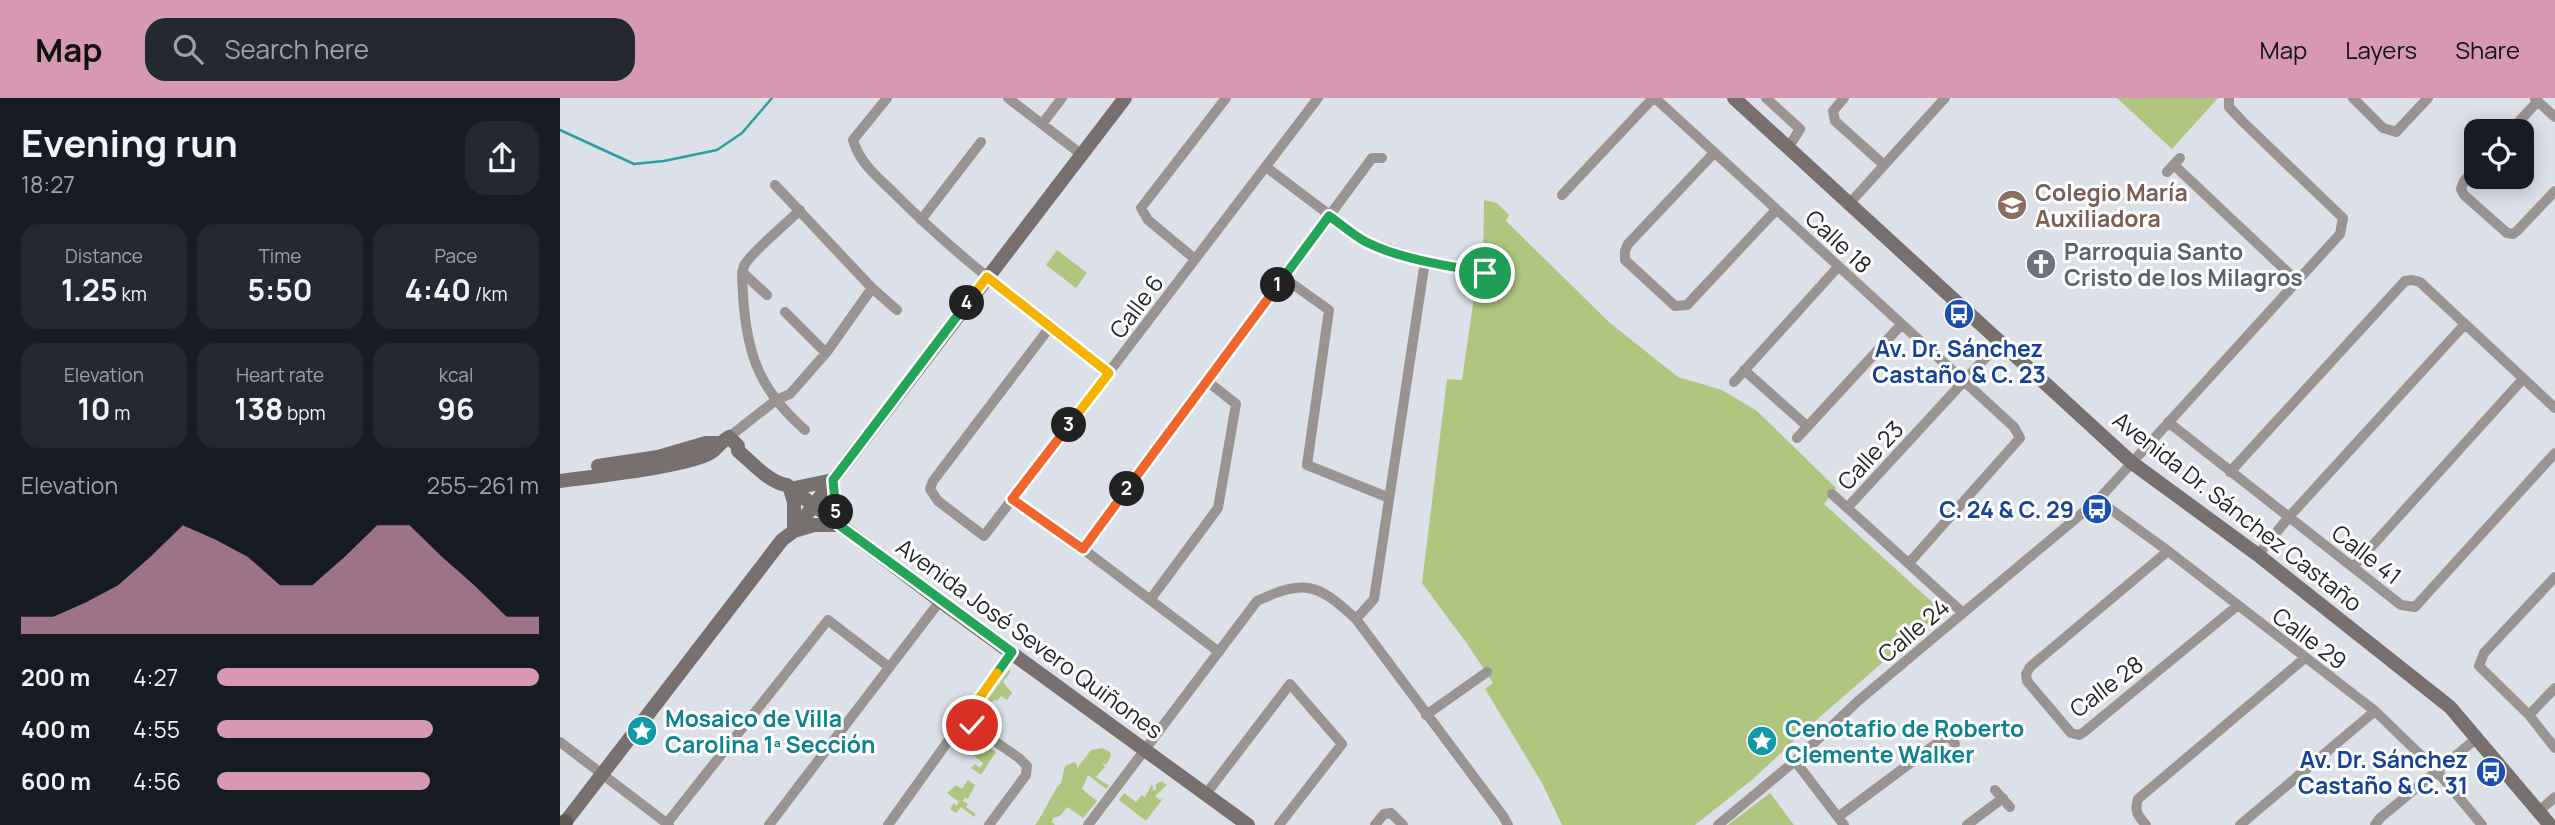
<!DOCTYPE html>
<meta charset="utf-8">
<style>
body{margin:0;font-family:Manrope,sans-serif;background:#242831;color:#f1f3f6;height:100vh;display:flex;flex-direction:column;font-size:26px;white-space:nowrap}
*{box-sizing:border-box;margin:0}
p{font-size:23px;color:#9ea1a6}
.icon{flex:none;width:38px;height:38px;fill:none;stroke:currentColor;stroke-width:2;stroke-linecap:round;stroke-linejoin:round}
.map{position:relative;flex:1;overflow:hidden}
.details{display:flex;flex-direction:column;background:#171b24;width:560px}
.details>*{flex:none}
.controls{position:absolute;left:1904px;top:21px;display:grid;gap:14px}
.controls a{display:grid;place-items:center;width:70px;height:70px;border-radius:14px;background:#171b24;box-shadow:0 4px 18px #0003;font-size:35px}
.pin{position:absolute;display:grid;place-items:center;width:60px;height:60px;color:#fff;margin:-30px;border:4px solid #fff;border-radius:50%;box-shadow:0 2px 7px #0007}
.km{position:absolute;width:35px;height:35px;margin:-18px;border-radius:50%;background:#222;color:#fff;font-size:19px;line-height:35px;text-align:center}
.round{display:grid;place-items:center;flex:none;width:74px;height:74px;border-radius:21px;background:#242831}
.overview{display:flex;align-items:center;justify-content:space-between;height:119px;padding:0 21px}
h1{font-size:38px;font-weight:700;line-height:52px}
.stats{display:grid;grid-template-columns:repeat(3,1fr);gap:10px;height:119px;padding:7px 21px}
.stats div{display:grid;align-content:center;border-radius:18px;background:#242831;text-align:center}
.stats b{font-size:30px;font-weight:700}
.stats small{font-size:19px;font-weight:400}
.stats p{font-size:19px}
.chart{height:196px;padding:14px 21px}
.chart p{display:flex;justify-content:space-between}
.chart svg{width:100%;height:126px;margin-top:7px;fill:#d799b2;opacity:.7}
ul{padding:0 21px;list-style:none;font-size:23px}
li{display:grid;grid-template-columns:112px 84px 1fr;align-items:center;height:52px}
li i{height:18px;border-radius:9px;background:#d799b2}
header{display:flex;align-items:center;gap:42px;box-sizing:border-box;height:98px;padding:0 35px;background:#d799b2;color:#111}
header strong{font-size:33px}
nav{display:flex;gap:38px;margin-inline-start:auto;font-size:24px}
.search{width:490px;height:63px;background:#242831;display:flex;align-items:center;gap:18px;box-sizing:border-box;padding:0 24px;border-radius:21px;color:#9ea1a6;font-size:26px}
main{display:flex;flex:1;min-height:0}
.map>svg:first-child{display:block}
.green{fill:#b0c67e}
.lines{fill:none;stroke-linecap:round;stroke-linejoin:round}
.stream{stroke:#2e9e9e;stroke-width:2.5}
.street{stroke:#999492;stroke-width:10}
.secondary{stroke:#77706e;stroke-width:14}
.primary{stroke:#5f5754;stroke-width:16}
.split-1-casing{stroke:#fff;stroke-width:14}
.split-2-casing{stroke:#fff;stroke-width:14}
.split-3-casing{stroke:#fff;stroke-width:14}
.split-4-casing{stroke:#fff;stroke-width:14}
.split-5-casing{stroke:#fff;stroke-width:14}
.split-6-casing{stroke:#fff;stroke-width:14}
.split-7-casing{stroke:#fff;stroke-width:14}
.split-1{stroke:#22a559;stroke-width:9}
.split-2{stroke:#f0652b;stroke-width:9}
.split-3{stroke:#f0652b;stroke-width:9}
.split-4{stroke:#f5b400;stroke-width:9}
.split-5{stroke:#22a559;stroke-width:9}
.split-6{stroke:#22a559;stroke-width:9}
.split-7{stroke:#f5b400;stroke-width:9}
.labels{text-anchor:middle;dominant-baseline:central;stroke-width:6;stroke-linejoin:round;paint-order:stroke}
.education-label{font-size:23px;font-weight:bold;fill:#785e54;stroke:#fff;text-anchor:start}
.street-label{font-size:23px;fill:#242529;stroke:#fff}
.worship-label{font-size:23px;font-weight:bold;fill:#5b616d;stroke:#fff;text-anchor:start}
.transit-label{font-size:23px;font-weight:bold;fill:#164399;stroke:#fff;text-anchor:end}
.culture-label{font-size:23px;font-weight:bold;fill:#0d838f;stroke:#fff;text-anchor:start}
</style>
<header>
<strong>Map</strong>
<div class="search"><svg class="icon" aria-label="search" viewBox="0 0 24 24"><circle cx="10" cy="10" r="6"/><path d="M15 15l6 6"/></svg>Search here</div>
<nav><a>Map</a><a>Layers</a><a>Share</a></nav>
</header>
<main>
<section class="details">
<div class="overview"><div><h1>Evening run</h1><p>18:27</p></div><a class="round"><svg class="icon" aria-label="share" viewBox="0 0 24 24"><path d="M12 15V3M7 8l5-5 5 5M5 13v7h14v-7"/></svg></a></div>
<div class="stats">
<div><p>Distance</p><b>1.25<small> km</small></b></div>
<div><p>Time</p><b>5:50</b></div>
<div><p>Pace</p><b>4:40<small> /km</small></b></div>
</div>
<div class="stats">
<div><p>Elevation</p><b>10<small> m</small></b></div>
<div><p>Heart rate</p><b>138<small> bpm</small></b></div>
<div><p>kcal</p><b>96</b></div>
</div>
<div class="chart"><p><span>Elevation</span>255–261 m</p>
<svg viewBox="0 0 160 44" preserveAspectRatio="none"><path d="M0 44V38L10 38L20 33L30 27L40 17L50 6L60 11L70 17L80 27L90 27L100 17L110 6L120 6L130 17L140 27L150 38L160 38V44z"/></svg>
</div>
<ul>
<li><b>200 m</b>4:27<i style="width:100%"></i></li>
<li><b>400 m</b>4:55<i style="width:67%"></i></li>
<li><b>600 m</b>4:56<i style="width:66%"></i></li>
</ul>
</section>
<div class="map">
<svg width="1995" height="727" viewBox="0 0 1995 727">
<rect width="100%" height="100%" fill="#dbe0e9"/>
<!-- green -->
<path class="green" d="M1557 0H1658L1612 51Z
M924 102 937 105 949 117 946 123 1050 225 1118 279 1162 292 1197 313 1276 390 1264 406 1382 513 1261 618 1193 681 1135 727H1002L982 685 925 591 933 585 908 547 862 485 887 281 902 282 919 165 923 166Z
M497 152 527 175 516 190 486 167Z
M449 572 451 573 443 584 452 595 447 602 441 598 437 603 434 602 419 621 418 615Z
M406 634 436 654 421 677 411 670 415 666 420 670 423 665 413 657 419 647 404 636Z
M542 650 550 654 551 658 546 667 542 665 545 669 536 679 549 688 546 691 528 677 522 691 537 703 523 720 507 709 500 718 493 720 492 724 495 727H475C484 716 493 692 501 685L505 668 514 664 517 666V669L520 671 518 669 531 652Z
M408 682 415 687 408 701 405 699 403 703 408 706 406 709 416 716 414 719 401 709 396 715 390 711 394 705 396 708 399 704 387 695 396 687 402 691Z
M602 683 607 687 595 698 600 702 604 699 586 723 559 702 564 695 576 704 582 697 585 699 592 686 593 692H596V686Z
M1210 695 1234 727H1168Z"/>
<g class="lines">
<!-- stream -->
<path class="stream" d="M0 32 74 66 104 63 157 52 182 35 212 0"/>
<!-- street -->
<path class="street" d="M327 0 293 42C300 66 318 79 335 96 400 162 476 217 549 274
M448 0 521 56
M1095 0 1454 329 1460 340 1349 465
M1206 0 1240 31 1228 50
M1284 0 1273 13 1275 23 1324 67
M1793 0 1823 30 1836 34 1868 0
M1975 1 1995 19
M482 26 502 0
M1950 33 1978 3
M1154 55 1068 146 1065 153V162L1115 208 1127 207 1216 112
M1614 67 1737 183
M706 69 804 143 865 163 925 175
M1916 70 1904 83 1901 91 1904 97 1947 135 1953 136 1957 133 1995 93
M1607 74 1620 60
M215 87 312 190 337 212
M1002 97 1093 0
M1289 106 1385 0
M240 112C227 125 193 153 185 166 180 175 183 188 183 198 187 258 200 292 245 332
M361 122 421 44
M635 161 588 122 581 110 666 0
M182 174 207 197
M724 180 769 212 747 367 827 399
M225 214 266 255
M490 229 373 383 370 391 378 403 424 438 758 0
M1184 272 1247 328
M1174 284 1278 169
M1608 324 1841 507 1855 509 1995 355
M169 339 216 302 230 296 266 255 312 190
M1237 340 1341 227
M1670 374 1845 183 1852 182 1860 184 1995 310
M1272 396 1403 515
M452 401 523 451 659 554
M1538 402 1608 453 1815 613 1876 672 1922 727
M1288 409 1440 244
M523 451 812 60H822
M1608 453 1470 569 1466 576 1467 583 1511 635 1519 637 1524 634 1677 508
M1698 457 1728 420 1905 226
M1793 469 1963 281
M1995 479 1924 555 1919 568 1969 617 1995 650
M590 502 658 410 676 306 647 283
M796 521 814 501 865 163
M866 617 927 574
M1969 617 1995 590
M404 622 459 660 467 668 466 677 429 727
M1382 629 1395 646
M0 644 109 727
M1235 663 1284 727
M1435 692 1450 709
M646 696 730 586 782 646 719 727
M1978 714 1995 699
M1278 719 1388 637
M107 725 268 522 329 569
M209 727 380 503
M328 727 452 554
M528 727 697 503C745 481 757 485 796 521L943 718 948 727
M815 727 824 716 831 715 843 727
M1158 727 1235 663 1298 603 1538 402 1780 136 1783 120 1683 24 1669 9V0
M1407 727 1443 700
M1586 727C1578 718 1574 713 1578 701L1745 560
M1680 727 1815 613
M1815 727 1820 720 1917 640"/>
<!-- secondary -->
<path class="secondary" d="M1174 0 1571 364 1698 457 1890 609 1990 727
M38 368 98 359 146 345H160
M273 382 274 407 279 427H254L234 433V404L230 391Z
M0 383C28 379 136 368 153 353 159 348 162 343 169 339L178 348V353C192 364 209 385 227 387L380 503 688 727
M3 727 222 442 234 433 565 0"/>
<!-- primary -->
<path class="primary" d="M0 727 5 724"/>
</g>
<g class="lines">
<!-- split-1 casing -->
<g class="split-1-casing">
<path id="split-1" d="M718 187 769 118C781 126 793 137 806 144 842 162 886 167 925 175"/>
</g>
<!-- split-2 casing -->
<g class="split-2-casing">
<path id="split-2" d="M567 391 718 187"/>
</g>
<!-- split-3 casing -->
<g class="split-3-casing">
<path id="split-3" d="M509 327 452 401 523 451 567 391"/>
</g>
<!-- split-4 casing -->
<g class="split-4-casing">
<path id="split-4" d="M407 205 427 179 549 275 509 327"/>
</g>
<!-- split-5 casing -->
<g class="split-5-casing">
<path id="split-5" d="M276 414 273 382 407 205"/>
</g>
<!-- split-6 casing -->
<g class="split-6-casing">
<path id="split-6" d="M276 414 279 427 452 554 437 575"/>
</g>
<!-- split-7 casing -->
<g class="split-7-casing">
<path id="split-7" d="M412 627 404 622 437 575"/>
</g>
<!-- split-1 -->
<use href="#split-1" class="split-1"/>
<!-- split-2 -->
<use href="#split-2" class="split-2"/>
<!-- split-3 -->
<use href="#split-3" class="split-3"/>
<!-- split-4 -->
<use href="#split-4" class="split-4"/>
<!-- split-5 -->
<use href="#split-5" class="split-5"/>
<!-- split-6 -->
<use href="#split-6" class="split-6"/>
<!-- split-7 -->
<use href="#split-7" class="split-7"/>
</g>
<!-- icons -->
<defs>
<g id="school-disc" transform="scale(1.575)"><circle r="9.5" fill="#8d6e63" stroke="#fff"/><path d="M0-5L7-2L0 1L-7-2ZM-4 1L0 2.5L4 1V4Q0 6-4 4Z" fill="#fff"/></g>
<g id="church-disc" transform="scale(1.575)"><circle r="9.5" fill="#6b7280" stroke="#fff"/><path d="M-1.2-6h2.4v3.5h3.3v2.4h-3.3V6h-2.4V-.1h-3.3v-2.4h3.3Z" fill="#fff"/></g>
<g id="bus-disc" transform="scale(1.575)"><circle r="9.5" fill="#1a4fb4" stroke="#fff"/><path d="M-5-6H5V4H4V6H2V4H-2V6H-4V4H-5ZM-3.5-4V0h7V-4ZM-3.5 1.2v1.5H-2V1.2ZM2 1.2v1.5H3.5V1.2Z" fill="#fff"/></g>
<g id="sight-disc" transform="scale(1.575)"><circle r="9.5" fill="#0f9aa8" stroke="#fff"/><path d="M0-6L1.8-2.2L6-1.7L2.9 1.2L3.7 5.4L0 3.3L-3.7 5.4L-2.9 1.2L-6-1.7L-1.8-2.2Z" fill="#fff"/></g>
</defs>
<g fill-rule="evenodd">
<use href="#school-disc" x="1452" y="107"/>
<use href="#church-disc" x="1481" y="166"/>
<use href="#bus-disc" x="1399" y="216"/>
<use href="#bus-disc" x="1537" y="411"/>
<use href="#sight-disc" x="82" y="633"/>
<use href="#sight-disc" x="1202" y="643"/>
<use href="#bus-disc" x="1931" y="674"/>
</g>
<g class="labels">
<!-- education labels -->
<g class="education-label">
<text x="1475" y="94">Colegio María<tspan x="1475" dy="26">Auxiliadora</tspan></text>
</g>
<!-- street labels -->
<g class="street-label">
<text transform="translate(1279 143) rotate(43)">Calle 18</text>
<text transform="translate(576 208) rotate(-53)">Calle 6</text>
<text transform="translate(1310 357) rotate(-47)">Calle 23</text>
<text transform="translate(1678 413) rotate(38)">Avenida Dr. Sánchez Castaño</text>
<text transform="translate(1807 456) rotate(38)">Calle 41</text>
<text transform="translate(1353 532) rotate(-40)">Calle 24</text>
<text transform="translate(470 540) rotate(36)">Avenida José Severo Quiñones</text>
<text transform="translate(1750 540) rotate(37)">Calle 29</text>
<text transform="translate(1546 588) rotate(-37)">Calle 28</text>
</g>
<!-- worship labels -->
<g class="worship-label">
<text x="1504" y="153">Parroquia Santo<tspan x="1504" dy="26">Cristo de los Milagros</tspan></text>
</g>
<!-- transit labels -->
<g class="transit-label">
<text x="1399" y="250" text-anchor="middle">Av. Dr. Sánchez<tspan x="1399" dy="26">Castaño &amp; C. 23</tspan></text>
<text x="1514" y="411">C. 24 &amp; C. 29</text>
<text x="1908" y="661">Av. Dr. Sánchez<tspan x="1908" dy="26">Castaño &amp; C. 31</tspan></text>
</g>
<!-- culture labels -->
<g class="culture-label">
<text x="105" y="620">Mosaico de Villa<tspan x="105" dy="26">Carolina 1ª Sección</tspan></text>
<text x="1225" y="630">Cenotafio de Roberto<tspan x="1225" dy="26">Clemente Walker</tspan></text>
</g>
</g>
</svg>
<div class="controls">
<a><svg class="icon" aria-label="locate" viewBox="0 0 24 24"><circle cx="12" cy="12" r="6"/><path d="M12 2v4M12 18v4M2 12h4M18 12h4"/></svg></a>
</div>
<div class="pin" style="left:925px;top:175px;background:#1e9e55"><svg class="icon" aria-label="arrive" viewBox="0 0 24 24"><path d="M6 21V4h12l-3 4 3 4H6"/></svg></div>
<div class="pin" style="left:412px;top:627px;background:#d93025"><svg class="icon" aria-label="check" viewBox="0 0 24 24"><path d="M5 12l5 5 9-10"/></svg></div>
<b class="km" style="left:718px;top:187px">1</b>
<b class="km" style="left:567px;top:391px">2</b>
<b class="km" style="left:509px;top:327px">3</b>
<b class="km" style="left:407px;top:205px">4</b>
<b class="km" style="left:276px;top:414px">5</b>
</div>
</main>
